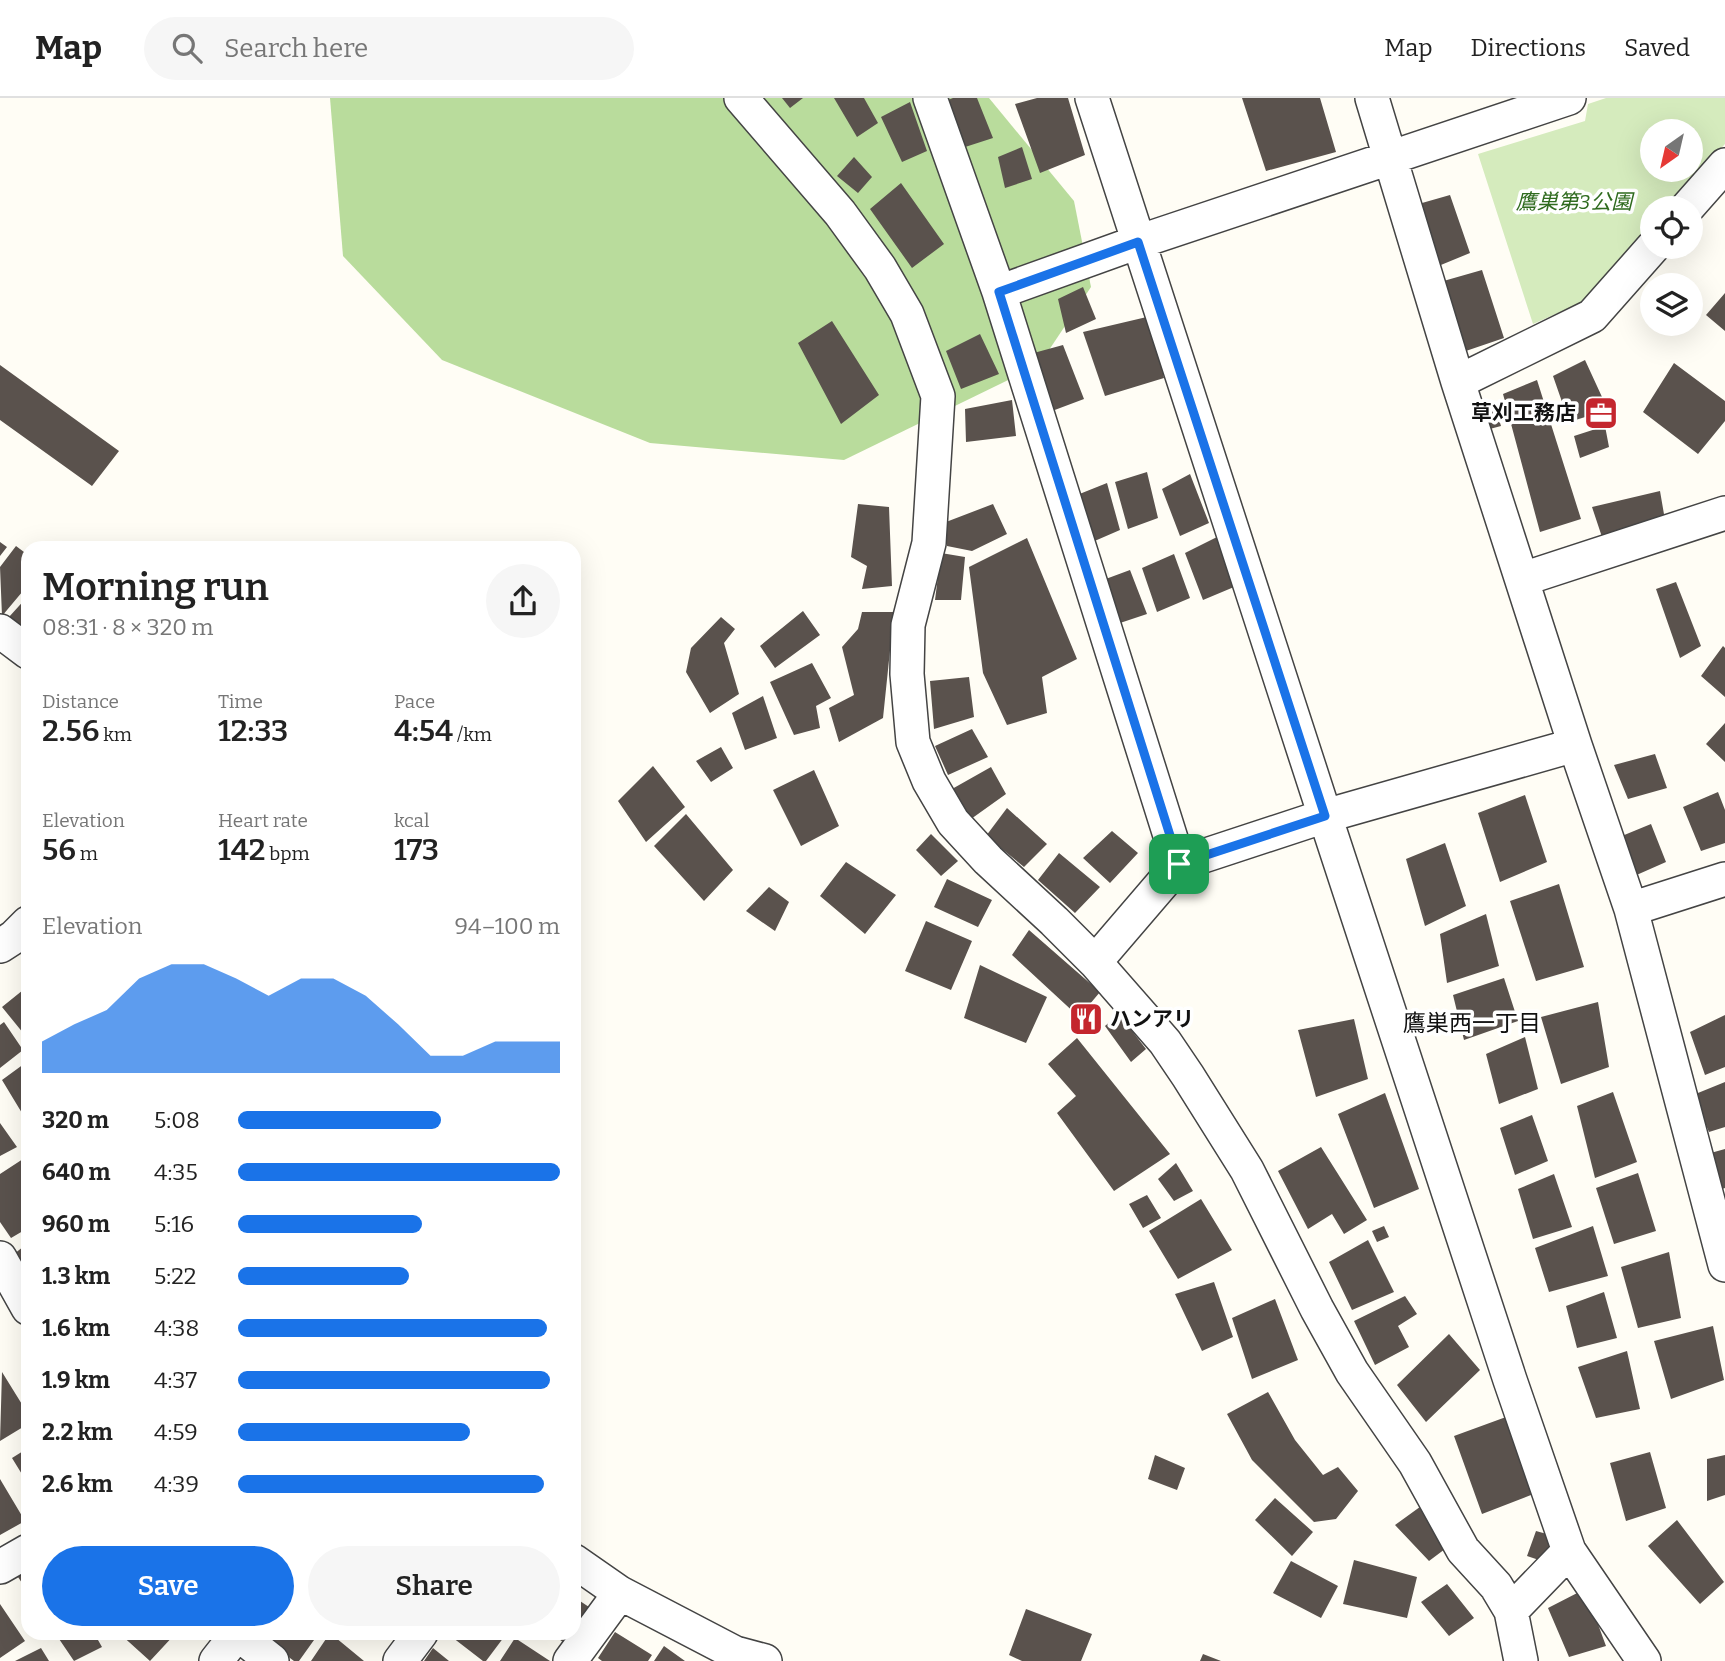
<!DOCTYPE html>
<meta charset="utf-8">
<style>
body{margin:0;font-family:Bitter,"Noto Sans JP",serif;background:#f6f6f6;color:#222;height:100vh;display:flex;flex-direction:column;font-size:26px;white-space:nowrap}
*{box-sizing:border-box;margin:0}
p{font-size:23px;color:#767676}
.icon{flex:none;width:38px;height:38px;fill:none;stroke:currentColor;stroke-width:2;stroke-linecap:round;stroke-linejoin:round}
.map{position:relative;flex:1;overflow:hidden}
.panel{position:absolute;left:21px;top:443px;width:560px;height:1099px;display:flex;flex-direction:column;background:#fff;border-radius:21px;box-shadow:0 7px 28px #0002}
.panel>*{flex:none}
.needle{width:46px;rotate:214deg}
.tools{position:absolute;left:1640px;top:21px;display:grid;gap:14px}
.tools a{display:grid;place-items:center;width:63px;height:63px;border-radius:50%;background:#fff;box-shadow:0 7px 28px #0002;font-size:35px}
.pin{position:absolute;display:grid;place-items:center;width:60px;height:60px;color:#fff;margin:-30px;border-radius:14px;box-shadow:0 4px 10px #0006}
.round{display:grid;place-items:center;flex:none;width:74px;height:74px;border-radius:37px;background:#f6f6f6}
.head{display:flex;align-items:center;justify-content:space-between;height:119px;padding:0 21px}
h1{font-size:38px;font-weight:600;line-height:52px}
.figures{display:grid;grid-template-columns:repeat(3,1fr);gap:10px;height:119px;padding:7px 21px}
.figures div{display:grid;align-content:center}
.figures b{font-size:30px;font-weight:600}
.figures small{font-size:19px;font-weight:400}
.figures p{font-size:19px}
.chart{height:196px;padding:14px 21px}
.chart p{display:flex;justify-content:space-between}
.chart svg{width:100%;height:126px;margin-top:7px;fill:#1a73e8;opacity:.7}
.primary-button{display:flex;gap:14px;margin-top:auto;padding:14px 21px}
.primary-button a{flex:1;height:80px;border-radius:42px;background:#1a73e8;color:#fff;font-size:28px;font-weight:600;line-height:80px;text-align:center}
.primary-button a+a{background:#f6f6f6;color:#222}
ul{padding:0 21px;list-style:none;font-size:23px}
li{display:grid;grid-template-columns:112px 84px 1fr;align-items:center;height:52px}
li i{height:18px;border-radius:9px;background:#1a73e8}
header{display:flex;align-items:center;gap:42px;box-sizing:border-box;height:98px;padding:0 35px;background:#fff;border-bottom:2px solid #e0e0e0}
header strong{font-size:33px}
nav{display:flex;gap:38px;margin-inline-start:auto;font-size:24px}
.search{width:490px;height:63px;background:#f6f6f6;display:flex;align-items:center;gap:18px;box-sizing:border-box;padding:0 24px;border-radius:38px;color:#767676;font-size:26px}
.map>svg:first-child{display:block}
.green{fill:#d5ebbd;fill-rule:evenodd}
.forest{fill:#b9dc9c}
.building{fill:#5a524d}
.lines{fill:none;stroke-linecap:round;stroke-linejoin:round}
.minor-casing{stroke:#444;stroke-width:36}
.minor{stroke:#fff;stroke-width:33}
.route-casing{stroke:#fff;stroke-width:14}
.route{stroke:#1a73e8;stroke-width:9}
.labels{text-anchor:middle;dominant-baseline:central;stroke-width:7;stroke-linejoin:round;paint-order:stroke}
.park-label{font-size:21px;font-style:italic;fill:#2f6b1f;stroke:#fff}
.poi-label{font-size:21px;font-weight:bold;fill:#111;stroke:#fff;text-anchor:end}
.neighbourhood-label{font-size:23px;fill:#111;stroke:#fff}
</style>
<header>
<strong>Map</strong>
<div class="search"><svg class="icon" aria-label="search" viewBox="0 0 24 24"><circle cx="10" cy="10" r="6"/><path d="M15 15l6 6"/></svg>Search here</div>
<nav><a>Map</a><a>Directions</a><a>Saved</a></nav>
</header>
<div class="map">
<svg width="1725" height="1563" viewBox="0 0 1725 1563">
<rect width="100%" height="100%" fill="#fffdf5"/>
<!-- green -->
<path class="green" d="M1606 0H1725V46L1667 110H1652V128L1585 203 1533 226 1478 56 1585 23 1588 6ZM1652 33H1690V72H1652Z"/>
<!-- forest -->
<path class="forest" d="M330 0H989L1074 103 1091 189 1039 267 844 362 650 345 442 262 343 158Z"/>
<!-- building -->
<path class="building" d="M782 0H803L790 10Z
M834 0H864L878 25 857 39Z
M953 0H977L993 40 962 50 943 4Z
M1037 0H1068L1085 57 1040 75 1015 6Z
M1242 0H1320L1336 54 1266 73Z
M910 4 927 53 902 64 881 19Z
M1022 49 1032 81 1005 90 998 59Z
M854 59 872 79 858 95 837 78Z
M901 85 944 146 912 170 870 111Z
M1450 97 1470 155 1436 169 1415 107Z
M1482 172 1504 240 1460 255 1440 184Z
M1083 189 1096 221 1066 235 1058 201Z
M1725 195V233L1706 217Z
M1151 218 1164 280 1105 298 1083 234Z
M832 223 879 297 841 326 798 245Z
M980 236 999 276 961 291 946 253Z
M1063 247 1084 301 1052 313 1030 256Z
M1585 262 1608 312 1569 324 1553 278Z
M1674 265 1725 303V323L1698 356 1643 314Z
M0 267 119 353 92 388 0 322Z
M1537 282 1581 421 1540 434 1503 296Z
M1012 302 1016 338 966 344 965 311Z
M1493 303 1501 328 1486 332 1478 308Z
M1605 328 1609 349 1580 360 1574 338Z
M1147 374 1158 420 1128 431 1115 384Z
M1190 376 1209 425 1180 438 1162 391Z
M1107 385 1120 432 1090 445 1077 397Z
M1660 393 1665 422 1603 442 1592 409Z
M858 406 889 409 892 488 862 491 867 468 851 459Z
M993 406 1007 436 972 453 947 448 946 424Z
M1219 438 1234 489 1203 502 1185 455Z
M1027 440 1077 561 1042 579 1047 615 1007 627 983 575 969 469Z
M0 444 7 449 0 458Z
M16 448 28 457V487L2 518 0 469Z
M941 455 965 459 961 502H935Z
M1174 456 1190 500 1157 514 1142 470Z
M1130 472 1147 516 1117 526 1103 482Z
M1676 484 1701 548 1680 560 1656 491Z
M28 498V534L9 519Z
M803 513 820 537 775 570 760 548Z
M862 514H894L883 620 839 644 829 610 854 597 842 549 858 531Z
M721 519 735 531 724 545 739 596 710 615 686 574 691 550Z
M1723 548 1725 550V599L1701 578Z
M812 565 831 600 816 608 820 630 794 637 770 584Z
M969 579 974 619 934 631 930 583Z
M763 598 777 640 745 652 732 615Z
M1725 625V664L1706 646Z
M972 631 988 659 948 677 935 648Z
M721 649 733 670 711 684 696 663Z
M1655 656 1667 690 1628 701 1614 667Z
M653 668 685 709 646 744 618 703Z
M991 669 1006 696 971 721 952 691Z
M814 672 839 728 801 748 773 692Z
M1718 694 1725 712V745L1701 753 1683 709Z
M1525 697 1547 764 1500 784 1478 715Z
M1007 710 1047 746 1024 769 986 738Z
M686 716 733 772 704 803 654 748Z
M1651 726 1666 764 1632 779 1617 740Z
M1112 733 1138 755 1110 785 1083 760Z
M931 736 958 763 941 778 916 752Z
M1445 745 1466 808 1425 828 1406 761Z
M1059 755 1100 789 1075 815 1038 782Z
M846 764 896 797 865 836 820 798Z
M947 781 992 802 978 829 934 809Z
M1559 786 1584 869 1536 883 1510 803Z
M769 789 789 804 775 833 746 813Z
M1486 816 1499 868 1447 885 1440 836Z
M926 823 972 843 951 892 905 873Z
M1029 832 1100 894 1079 919 1012 857Z
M980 867 1047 899 1026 945 964 920Z
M1504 880 1518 923 1464 942 1453 897Z
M28 888V941L2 909Z
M1598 904 1609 969 1561 986 1541 919Z
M1119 916 1146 951 1131 964 1105 928Z
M1725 917V969L1705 977 1690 934Z
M1354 921 1368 981 1316 999 1298 932Z
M4 924 23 952 0 970V927Z
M1525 939 1538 991 1499 1006 1486 956Z
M1077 940 1170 1056 1114 1093 1057 1015 1076 998 1048 966Z
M28 963V1025L2 982Z
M1725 984V1029L1709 1034 1693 997Z
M1613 994 1637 1064 1595 1080 1577 1008Z
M1385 995 1419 1091 1374 1110 1338 1016Z
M1532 1017 1548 1063 1515 1077 1500 1030Z
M0 1025 17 1049 0 1058Z
M1321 1049 1367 1122 1344 1136 1332 1116 1308 1131 1278 1073Z
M1725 1051V1090L1722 1091 1707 1056Z
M23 1061 28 1068V1130L11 1140 0 1124V1076Z
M1176 1065 1193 1093 1174 1103 1158 1081Z
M1638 1075 1656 1133 1614 1146 1596 1090Z
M1554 1076 1572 1129 1533 1141 1518 1091Z
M1147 1097 1161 1120 1143 1130 1129 1106Z
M1201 1101 1232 1152 1178 1181 1149 1133Z
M1384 1128 1389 1139 1377 1144 1372 1133Z
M1593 1128 1608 1178 1549 1194 1535 1150Z
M1368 1142 1394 1194 1352 1212 1329 1164Z
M28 1145V1169L25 1171 14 1156Z
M1669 1154 1681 1220 1638 1230 1621 1169Z
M1214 1184 1233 1239 1202 1253 1175 1196Z
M1604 1194 1617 1240 1577 1250 1566 1208Z
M1405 1198 1417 1216 1398 1228 1409 1249 1375 1267 1354 1223Z
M1275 1201 1298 1262 1252 1281 1232 1220Z
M1713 1228 1724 1282 1671 1301 1654 1243Z
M1449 1236 1480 1272 1426 1324 1397 1287Z
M1627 1253 1640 1311 1596 1320 1578 1269Z
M2 1274 28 1316V1326L0 1343Z
M1268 1294 1295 1342 1323 1377 1338 1369 1358 1393 1336 1421 1314 1424 1252 1362 1227 1316Z
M1506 1319 1536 1395 1482 1416 1454 1338Z
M28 1350V1386L12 1360Z
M1650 1354 1666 1410 1626 1423 1610 1365Z
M1155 1357 1185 1370 1177 1392 1148 1381Z
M1725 1357V1397L1707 1403V1361Z
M0 1381 25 1423 0 1437Z
M1275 1400 1313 1434 1292 1458 1255 1422Z
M1424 1406 1449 1448 1429 1463 1395 1427Z
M1677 1422 1724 1484 1700 1506 1648 1448Z
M1536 1433 1554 1438 1545 1464 1527 1458Z
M1354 1462 1417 1479 1407 1520 1343 1506Z
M1291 1463 1338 1488 1321 1520 1273 1495Z
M28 1471V1494L18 1479Z
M1447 1486 1474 1520 1449 1538 1421 1504Z
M1585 1491 1606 1548 1569 1559 1548 1510Z
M574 1499 589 1509 574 1530Z
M0 1506 25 1543 0 1560Z
M1026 1511 1092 1536 1081 1563H1022L1009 1557Z
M615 1534 652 1557 648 1563H602L598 1560Z
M55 1535H94L102 1549 74 1563Z
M119 1535H176L150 1563Z
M265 1535H319L299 1563H294L262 1539Z
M330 1535 364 1563H311Z
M384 1535H401L395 1542Z
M449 1535H507L486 1563H483L448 1536Z
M550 1535H570L563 1544Z
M515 1540 550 1563H500Z
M664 1548 685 1563H654Z
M41 1550 49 1563H15Z
M433 1550 449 1563H424Z
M1203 1556 1221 1563H1200Z"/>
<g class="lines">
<!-- minor casing -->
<g class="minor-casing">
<path id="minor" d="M741 0 840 115 880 170 907 216 938 298 929 445 908 527 907 576 913 644 929 683 953 724 988 762 1054 823 1095 864 1165 944 1188 978 1247 1072 1317 1211 1352 1274 1415 1365 1463 1452 1496 1488 1511 1513 1521 1563
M930 0 999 194 1179 766
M1092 0 1325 718 1510 1282 1569 1453 1644 1563
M1372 0 1458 284 1575 647 1631 811 1725 1167
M1687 110 1725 67
M999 194 1138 144 1569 0
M1458 284 1592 218 1653 149
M1523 481 1725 415
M0 533 28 554
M1631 811 1725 781
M0 848 14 839 28 825
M1095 864 1179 766 1325 718 1575 647
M0 1160 28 1210
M574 1463 620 1495 735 1555 765 1563
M0 1469 28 1453
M1511 1513 1569 1453
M237 1535 272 1563
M216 1563 238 1535
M400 1563 421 1535
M570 1563 620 1495"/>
</g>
<!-- minor -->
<use href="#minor" class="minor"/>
</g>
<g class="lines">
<!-- route casing -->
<g class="route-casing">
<path id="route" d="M1138 144 1325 718 1179 766 999 194Z"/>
</g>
<!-- route -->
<use href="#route" class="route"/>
</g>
<!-- icons -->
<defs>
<g id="office-square" transform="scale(1.75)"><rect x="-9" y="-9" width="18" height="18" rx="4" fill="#c4262e" stroke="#fff"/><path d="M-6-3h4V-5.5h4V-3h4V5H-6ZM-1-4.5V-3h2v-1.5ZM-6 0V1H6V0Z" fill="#fff"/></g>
<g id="restaurant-square" transform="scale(1.75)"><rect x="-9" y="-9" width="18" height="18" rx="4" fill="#c4262e" stroke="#fff"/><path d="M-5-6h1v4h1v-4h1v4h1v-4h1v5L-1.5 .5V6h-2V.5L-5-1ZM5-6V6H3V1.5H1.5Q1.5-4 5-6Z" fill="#fff"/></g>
</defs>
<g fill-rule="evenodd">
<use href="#office-square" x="1601" y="315"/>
<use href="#restaurant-square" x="1086" y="921"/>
</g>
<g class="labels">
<!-- park labels -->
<g class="park-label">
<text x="1574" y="104">鷹巣第3公園</text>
</g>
<!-- poi labels -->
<g class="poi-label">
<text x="1576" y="315">草刈工務店</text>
<text x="1110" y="921" text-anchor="start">ハンアリ</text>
</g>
<!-- neighbourhood labels -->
<g class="neighbourhood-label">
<text x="1472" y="925">鷹巣西一丁目</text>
</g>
</g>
</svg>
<div class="tools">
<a><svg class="needle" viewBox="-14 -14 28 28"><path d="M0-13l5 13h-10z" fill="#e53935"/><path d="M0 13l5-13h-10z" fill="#767676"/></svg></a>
<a><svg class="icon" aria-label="locate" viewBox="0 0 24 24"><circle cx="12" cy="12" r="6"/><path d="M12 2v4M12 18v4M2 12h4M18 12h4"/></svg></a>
<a><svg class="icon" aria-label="layers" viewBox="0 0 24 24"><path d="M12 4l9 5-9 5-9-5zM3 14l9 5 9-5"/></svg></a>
</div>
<div class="pin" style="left:1179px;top:766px;background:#1e9e55"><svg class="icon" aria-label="arrive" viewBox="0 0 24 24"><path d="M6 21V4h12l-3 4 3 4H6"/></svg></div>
<section class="panel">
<div class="head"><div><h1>Morning run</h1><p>08:31 · 8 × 320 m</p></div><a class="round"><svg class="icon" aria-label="share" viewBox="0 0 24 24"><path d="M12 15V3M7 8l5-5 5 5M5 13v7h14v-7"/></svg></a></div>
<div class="figures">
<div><p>Distance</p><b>2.56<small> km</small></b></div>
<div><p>Time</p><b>12:33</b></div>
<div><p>Pace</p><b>4:54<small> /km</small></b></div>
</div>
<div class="figures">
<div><p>Elevation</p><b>56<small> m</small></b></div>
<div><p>Heart rate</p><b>142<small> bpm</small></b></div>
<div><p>kcal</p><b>173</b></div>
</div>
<div class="chart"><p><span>Elevation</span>94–100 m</p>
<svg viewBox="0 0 160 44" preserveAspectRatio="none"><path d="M0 44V33L10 27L20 22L30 11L40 6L50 6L60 11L70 17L80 11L90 11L100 17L110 27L120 38L130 38L140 33L150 33L160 33V44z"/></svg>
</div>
<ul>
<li><b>320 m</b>5:08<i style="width:63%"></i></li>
<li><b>640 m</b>4:35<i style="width:100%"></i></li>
<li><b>960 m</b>5:16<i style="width:57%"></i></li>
<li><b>1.3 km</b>5:22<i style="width:53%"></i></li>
<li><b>1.6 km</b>4:38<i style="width:96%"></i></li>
<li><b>1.9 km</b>4:37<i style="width:97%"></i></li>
<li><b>2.2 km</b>4:59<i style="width:72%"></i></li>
<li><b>2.6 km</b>4:39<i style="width:95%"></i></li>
</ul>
<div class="primary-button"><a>Save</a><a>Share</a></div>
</section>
</div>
